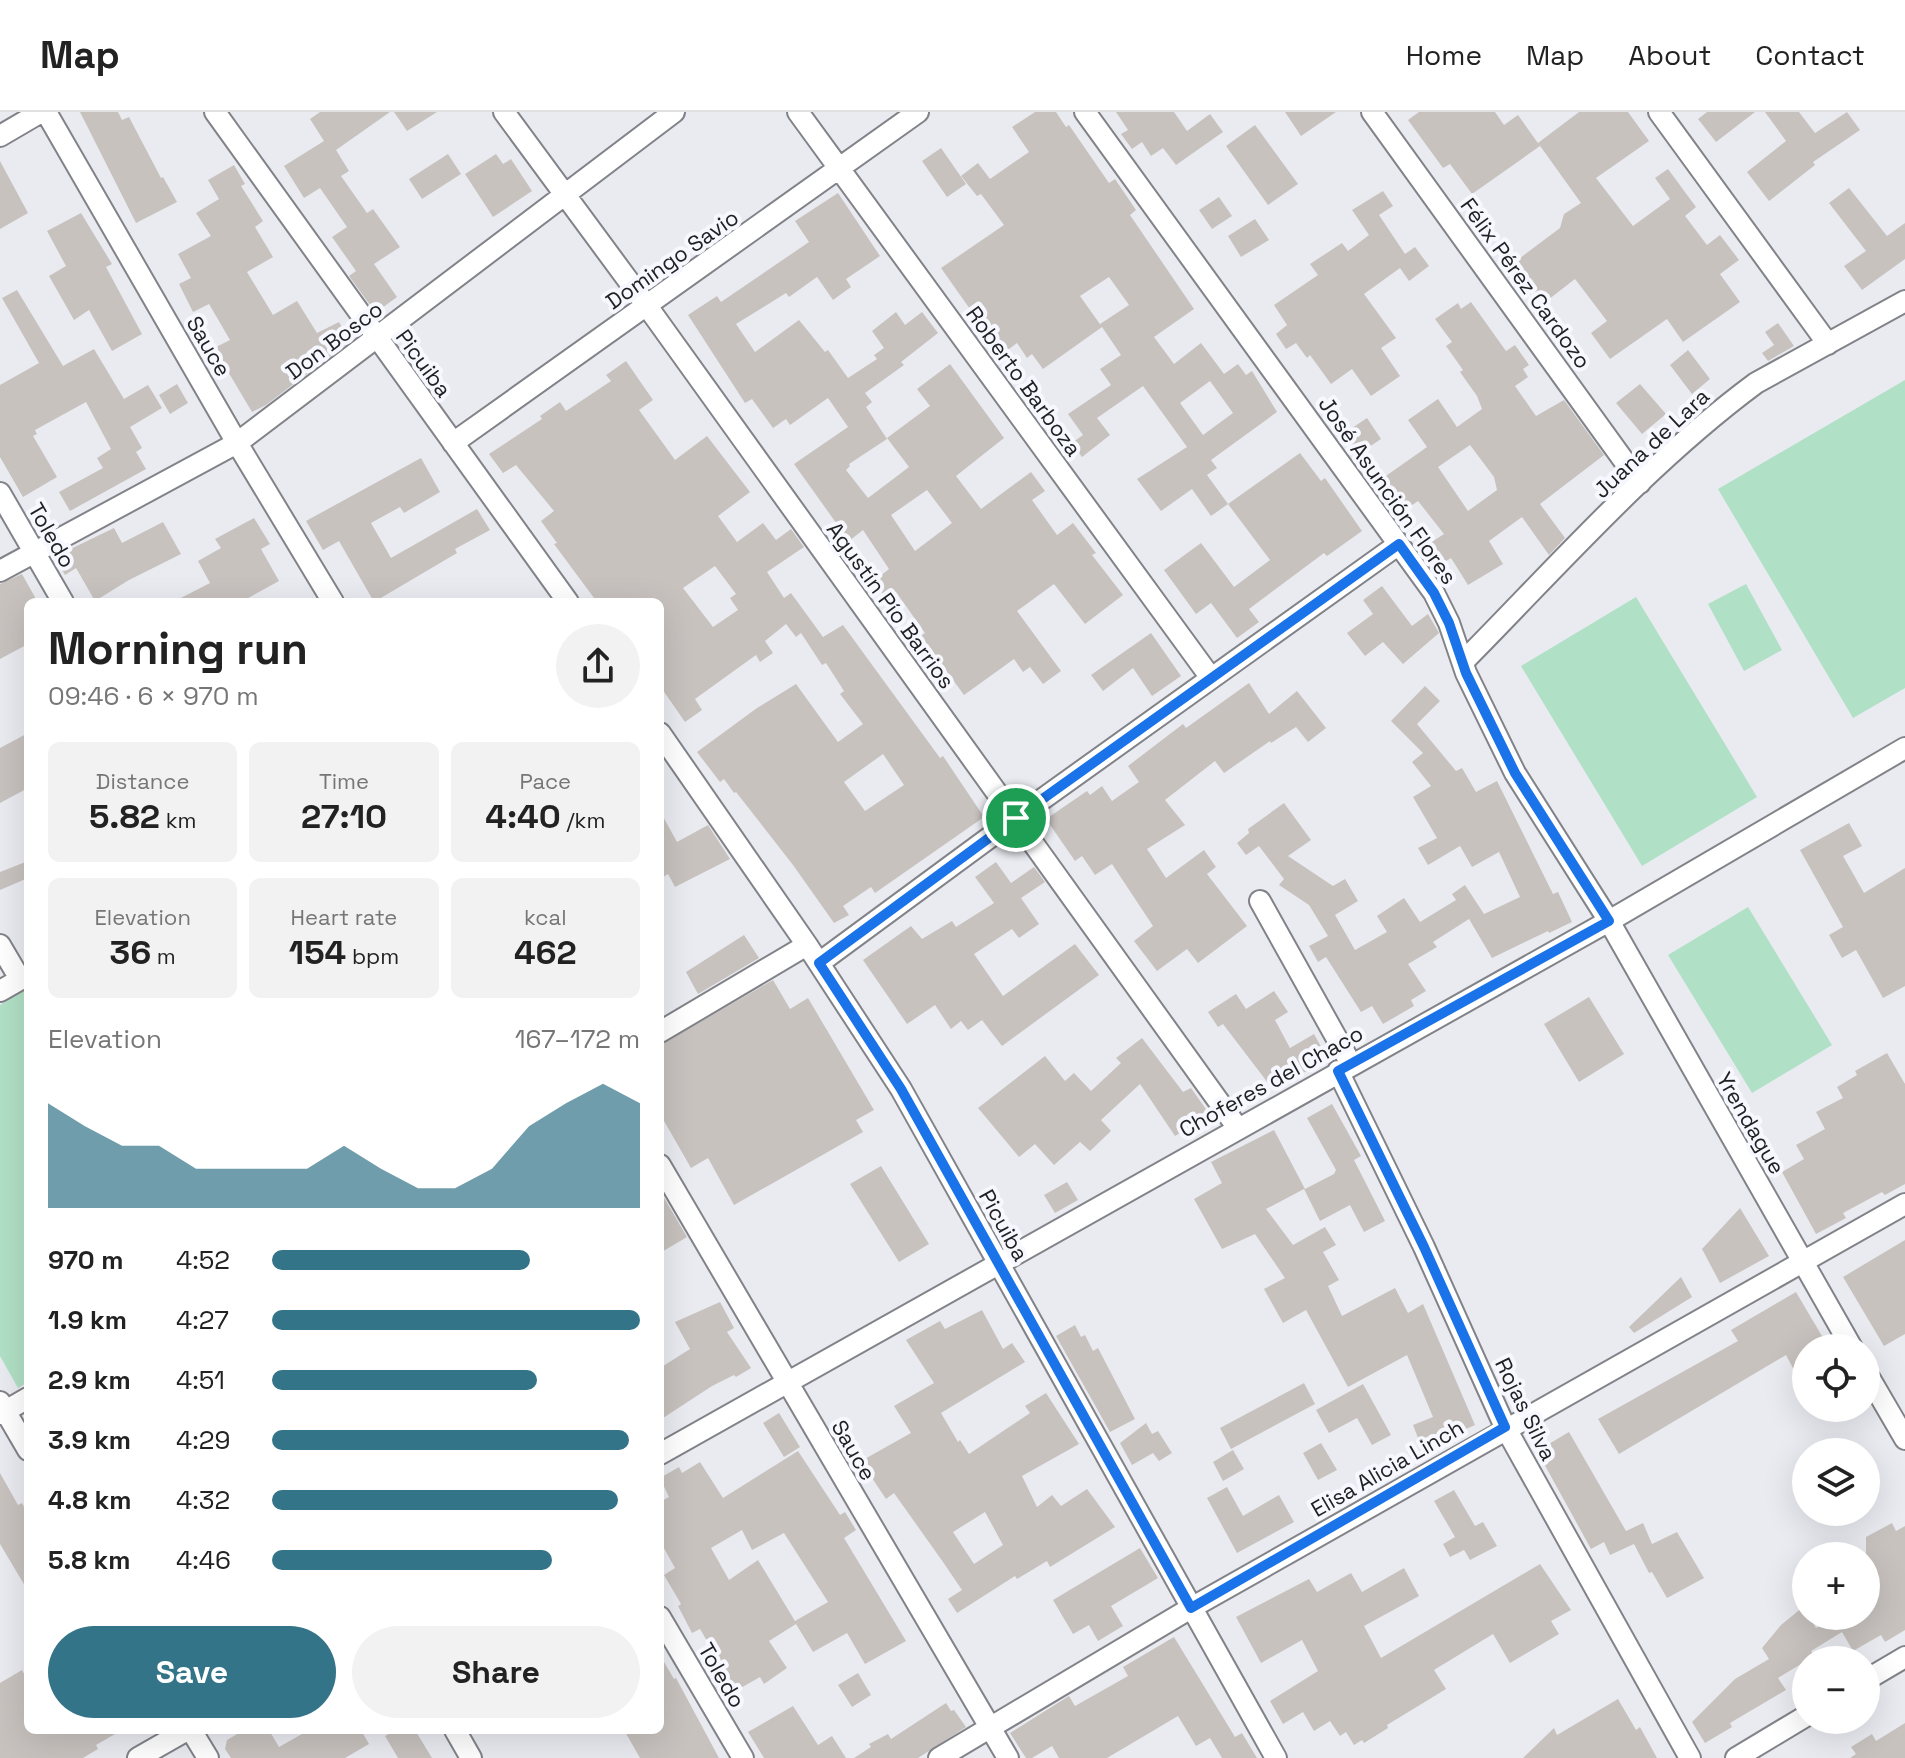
<!DOCTYPE html>
<meta charset="utf-8">
<style>
body{margin:0;font-family:"Space Grotesk",sans-serif;background:#f2f2f2;color:#222;height:100vh;display:flex;flex-direction:column;font-size:30px;white-space:nowrap}
*{box-sizing:border-box;margin:0}
p{font-size:26px;color:#767676}
.icon{flex:none;width:44px;height:44px;fill:none;stroke:currentColor;stroke-width:2;stroke-linecap:round;stroke-linejoin:round}
.map{position:relative;flex:1;overflow:hidden}
.details{position:absolute;left:24px;top:486px;width:640px;height:1136px;display:flex;flex-direction:column;background:#fff;border-radius:12px;box-shadow:0 8px 32px #0002}
.details>*{flex:none}
.controls{position:absolute;left:1792px;top:1222px;display:grid;gap:16px}
.controls a{display:grid;place-items:center;width:88px;height:88px;border-radius:50%;background:#fff;box-shadow:0 8px 32px #0002;font-size:40px}
.pin{position:absolute;display:grid;place-items:center;width:68px;height:68px;color:#fff;margin:-34px;border:4px solid #fff;border-radius:50%;box-shadow:0 2px 8px #0007}
.round{display:grid;place-items:center;flex:none;width:84px;height:84px;border-radius:42px;background:#f2f2f2}
.headline{display:flex;align-items:center;justify-content:space-between;height:136px;padding:0 24px}
h1{font-size:44px;font-weight:800;line-height:60px}
.stats{display:grid;grid-template-columns:repeat(3,1fr);gap:12px;height:136px;padding:8px 24px}
.stats div{display:grid;align-content:center;border-radius:12px;background:#f2f2f2;text-align:center}
.stats b{font-size:34px;font-weight:800}
.stats small{font-size:22px;font-weight:400}
.stats p{font-size:22px}
.chart{height:224px;padding:16px 24px}
.chart p{display:flex;justify-content:space-between}
.chart svg{width:100%;height:144px;margin-top:8px;fill:#347488;opacity:.7}
.primary-button{display:flex;gap:16px;margin-top:auto;padding:16px 24px}
.primary-button a{flex:1;height:92px;border-radius:48px;background:#347488;color:#fff;font-size:32px;font-weight:800;line-height:92px;text-align:center}
.primary-button a+a{background:#f2f2f2;color:#222}
ul{padding:0 24px;list-style:none;font-size:26px}
li{display:grid;grid-template-columns:128px 96px 1fr;align-items:center;height:60px}
li i{height:20px;border-radius:10px;background:#347488}
header{display:flex;align-items:center;gap:48px;box-sizing:border-box;height:112px;padding:0 40px;background:#fff;border-bottom:2px solid #e0e0e0}
header strong{font-size:38px}
nav{display:flex;gap:44px;margin-inline-start:auto;font-size:28px}
.map>svg:first-child{display:block}
.green{fill:#b0e0c5}
.building{fill:#c7c2be;fill-rule:evenodd}
.lines{fill:none;stroke-linecap:round;stroke-linejoin:round}
.minor-casing{stroke:#828389;stroke-width:24}
.minor{stroke:#fff;stroke-width:20}
.route-casing{stroke:#fff;stroke-width:16}
.route{stroke:#1a73e8;stroke-width:10}
.labels{text-anchor:middle;dominant-baseline:central;stroke-width:8;stroke-linejoin:round;paint-order:stroke}
.street-label{font-size:22px;fill:#212124;stroke:#f7f8ff}
</style>
<header>
<strong>Map</strong>
<nav><a>Home</a><a>Map</a><a>About</a><a>Contact</a></nav>
</header>
<div class="map">
<svg width="1905" height="1646" viewBox="0 0 1905 1646">
<rect width="100%" height="100%" fill="#eaebf1"/>
<!-- green -->
<path class="green" d="M1905 268V576L1853 606 1718 377Z
M1746 472 1782 538 1744 559 1708 492Z
M1636 485 1757 685 1642 754 1521 554Z
M1748 795 1832 933 1752 981 1668 843Z
M28 876V1270L18 1276 0 1244V893Z"/>
<!-- building -->
<path class="building" d="M80 0H118L122 8 129 5 161 66 163 65 177 90 136 111Z
M320 0H390L336 38 349 59 341 64 367 101 373 97 400 135 374 152 397 185 382 196 370 193 349 164 356 159 332 125 347 115 320 76 304 86 284 54 324 29 310 7Z
M394 0H437L407 19Z
M1035 0H1056L1066 15 1069 13 1109 71 1115 67 1136 98 1130 103 1194 197 1154 225 1174 252 1201 231 1224 262 1238 252 1246 263 1252 259 1277 300 1211 348 1217 356 1207 363 1228 392 1211 404 1192 377 1161 399 1137 367 1187 335 1143 274 1097 306 1110 323 1082 345 1072 331 1083 323 1068 302 1111 273 1100 257 1121 243 1102 215 1043 257 1032 242 1027 246 1017 231 1005 240 980 205 977 207 941 156 1004 113 981 82 977 84 961 64 978 51 990 67 1029 40 1012 15ZM1109 165 1129 193 1100 212 1102 215 1080 184ZM1210 269 1233 301 1203 323 1180 291Z
M1116 0H1174L1187 19 1210 2 1223 20 1176 53 1163 36 1151 44 1142 30 1132 37 1121 22 1128 18Z
M1285 0H1336L1301 24Z
M1419 0H1495L1504 13 1518 3 1540 34 1472 82 1450 52 1443 56 1408 8Z
M1579 0H1628L1649 29 1596 66 1633 114 1670 87 1655 66 1668 57 1696 95 1685 104 1707 133 1720 123 1739 148 1720 162 1740 190 1683 230 1667 207 1610 247 1591 221 1607 209 1575 167 1544 191 1531 175 1534 172 1516 149 1560 116 1564 102 1581 91 1538 31Z
M1707 0H1755L1716 30 1698 7Z
M1765 0H1799L1815 21 1847 0 1860 18 1813 50 1815 53 1769 89 1747 60 1786 29Z
M1255 13 1298 72 1268 93 1226 34Z
M941 36 966 72 947 85 922 49Z
M448 42 461 62 422 87 409 67Z
M496 42 503 52 511 47 532 79 493 105 465 62Z
M0 49 28 101 0 117Z
M234 53 245 72 241 74 263 109 255 115 273 145 247 160 273 203 297 189 317 221 339 210 350 229 266 293 252 300 214 236 230 228 209 192 193 200 179 172 191 166 178 142 211 124 196 101 219 87 208 68Z
M1849 76 1887 124 1905 111V147L1862 178 1844 154 1866 139 1829 91Z
M1383 79 1393 94 1379 103 1405 142 1415 135 1429 154 1409 169 1400 156 1364 182 1396 226 1381 236 1400 264 1371 284 1352 257 1331 272 1310 243 1307 246 1296 231 1286 237 1276 222 1287 213 1274 193 1318 163 1310 152 1342 131 1348 139 1369 123 1352 98Z
M838 81 880 144 846 167 851 175 833 188 817 165 789 185 786 181 736 212 755 240 799 208 825 240 828 238 848 266 877 247 874 243 884 236 872 219 896 200 905 213 922 200 938 221 901 250 904 253 865 281 872 290 866 295 887 327 849 352 850 354 846 358 868 386 909 355 887 326 930 294 917 277 950 252 1004 326 956 364 981 397 1031 360 1045 379 1032 388 1057 423 1073 411 1096 441 1092 443 1123 483 1085 512 1054 472 1017 499 1061 559 1043 572 1030 555 1023 560 1014 547 964 583 921 524 925 521 896 480 886 487 874 469 889 457 863 418 849 429 794 352 848 315 828 286 790 313 786 307 773 316 752 287 745 291 688 203 717 184 721 190 809 130 795 109ZM927 378 952 411 915 439 891 403Z
M1219 85 1232 104 1212 117 1199 98Z
M81 101 112 152 106 155 142 222 112 239 89 198 74 208 49 164 66 154 47 119Z
M1255 107 1269 128 1241 145 1228 124Z
M17 178 63 254 94 237 124 287 148 273 162 296 130 315 142 336 136 340 146 357 70 399 59 380 103 356 97 346 111 337 86 290 35 318 37 322 33 324 57 365 23 385 0 345V273L39 251 2 186Z
M1471 190 1506 239 1515 233 1529 253 1523 257 1528 265 1515 274 1536 304 1564 288 1604 343 1540 392 1565 426 1549 443 1522 405 1489 429 1503 452 1468 473 1451 446 1443 451 1430 431 1444 422 1418 389 1405 398 1383 366 1427 335 1408 308 1438 287 1457 315 1482 297 1477 284 1460 260 1463 258 1446 234 1452 230 1435 207 1458 191 1461 197ZM1470 333 1494 365 1497 378 1468 399 1438 355Z
M1778 211 1794 234 1768 249 1762 241 1774 233 1765 220Z
M1688 238 1710 267 1692 282 1670 253Z
M626 249 653 288 639 298 675 348 707 324 750 380 718 404 737 430 763 411 776 428 791 417 804 435 767 460 784 486 791 481 823 525 843 513 940 646 943 644 984 705 875 781 871 775 843 794 849 803 834 811 793 753 736 680 734 681 724 667 720 670 697 640 757 596 796 572 838 630 863 612 840 582 844 579 826 551 822 553 801 521 796 525 786 512 765 529 773 541 760 550 756 543 695 587 702 598 685 610 660 574V490H597L554 432 557 431 541 409 554 399 516 353 503 361 489 342 542 307 540 304 560 290 566 299 611 269 606 263ZM715 454 736 482 730 486 738 498 713 515 683 476ZM883 642 904 673 865 699 844 670Z
M177 272 188 291 170 302 159 283Z
M1640 272 1666 302 1642 322 1616 291Z
M1367 306 1381 327 1357 343 1343 322Z
M1300 341 1321 369 1325 366 1362 419 1327 444 1324 441 1249 497 1259 510 1237 526 1211 491 1196 502 1164 458 1201 431 1234 475 1270 448 1228 392Z
M421 346 440 380 404 401 400 395 371 411 391 446 477 397 490 418 455 437 457 441 374 490 339 429 323 438 306 409Z
M254 406 270 432 261 437 279 469 241 490H173L210 471 198 449 221 436 215 427Z
M163 410 181 442 129 468 95 489 76 456 65 463 58 451 56 444 114 416 122 431Z
M22 462 36 487 28 490V532L0 547V472Z
M1382 474 1412 514 1428 502 1439 521 1403 552 1383 530 1365 544 1347 521 1373 502 1363 488Z
M1151 521 1181 564 1152 584 1133 556 1103 579 1091 563Z
M1249 571 1269 602 1297 579 1326 616 1308 630 1296 615 1271 631 1270 629 1224 661 1215 649 1165 688 1185 713 1147 737 1166 766 1204 738 1216 755 1207 762 1247 814 1198 851 1187 837 1157 859 1134 829 1153 814 1112 752 1095 763 1082 744 1075 749 1046 707 1087 679 1090 683 1102 674 1112 689 1139 670 1128 654 1183 612 1186 616Z
M1425 574 1440 589 1417 612 1456 659 1462 656 1476 680 1497 669 1553 782 1558 780 1572 810 1549 821 1548 819 1492 846 1469 807 1433 830 1437 835 1408 852 1426 879 1411 888 1414 894 1383 912 1372 894 1361 900 1326 845 1318 850 1309 834 1328 824 1309 793 1279 773 1284 767 1259 734 1246 743 1237 731 1249 721 1248 717 1284 691 1311 728 1288 744 1333 774 1345 767 1358 789 1335 803 1355 838 1387 820 1377 804 1404 786 1420 810 1456 788 1452 782 1465 773 1484 802 1520 785 1499 740 1472 755 1460 734 1428 753 1418 736 1437 726 1413 685 1431 674 1412 650 1423 641 1391 609Z
M28 621V676L0 691V636Z
M660 699 677 730 708 713 730 747 675 775 668 762 660 767Z
M1849 711 1862 734 1843 744 1864 781 1905 756V874L1883 886 1856 838 1842 846 1829 823 1843 815 1800 738Z
M28 749V766L0 778V760Z
M996 750 1011 771 1034 755 1045 770 1021 786 1039 812 1019 826 1012 817 974 842 1003 884 1075 832 1099 863 1002 934 982 908 968 918 961 909 951 917 935 893 907 912 863 848 911 814 922 827 952 809 956 815 994 791 975 765Z
M744 823 759 846 698 882 686 860Z
M773 868 790 897 808 886 874 998 856 1008 863 1020 734 1093 708 1046 691 1056 660 1002V933Z
M1274 879 1288 900 1275 908 1290 936 1314 922 1328 947 1303 961 1298 952 1268 971 1223 912 1218 915 1208 900 1236 882 1246 897Z
M1589 885 1624 942 1579 970 1544 912Z
M1142 926 1183 980 1191 976 1210 1003 1175 1024 1140 972 1101 1008 1111 1019 1090 1039 1080 1030 1054 1053 1035 1032 1019 1045 978 996 1045 944 1065 969 1074 961 1091 979 1121 951 1116 946Z
M1887 941 1905 972V1072L1885 1083 1882 1080 1843 1101 1846 1106 1816 1122 1782 1060 1804 1047 1796 1033 1825 1017 1816 1000 1843 986 1837 975 1857 963 1855 959Z
M1332 992 1361 1044 1354 1048 1385 1109 1364 1120 1350 1093 1320 1109 1304 1077 1266 1097 1293 1133 1325 1115 1336 1133 1323 1140 1339 1168 1328 1174 1342 1204 1395 1176 1408 1201 1423 1192 1475 1313 1422 1336 1413 1313 1433 1305 1407 1243 1348 1275 1306 1198 1283 1211 1264 1177 1285 1166 1255 1122 1222 1137 1194 1087 1222 1071 1211 1050 1274 1018 1305 1077 1334 1062 1336 1058 1307 1006Z
M881 1054 929 1132 899 1150 850 1072Z
M1067 1070 1078 1088 1055 1101 1044 1083Z
M660 1079 687 1125 660 1141Z
M1740 1096 1769 1144 1720 1171 1702 1137Z
M1905 1128V1222L1884 1234 1843 1165Z
M1681 1165 1692 1185 1634 1221 1629 1215Z
M1796 1180 1829 1236H1806V1251L1794 1258 1786 1243 1619 1342 1598 1307 1738 1229 1731 1218Z
M720 1190 734 1216 727 1220 751 1256 736 1265 734 1263 712 1274 660 1308V1256L690 1237 675 1210Z
M982 1198 1003 1237 1012 1231 1025 1250 941 1301 958 1330 960 1328 969 1342 1030 1301 1025 1294 1046 1281 1079 1332 1022 1364 1037 1395 1052 1383 1061 1394 1087 1377 1115 1415 1050 1455 1047 1449 1017 1467 1015 1464 957 1501 948 1487 962 1478 943 1450 894 1381 886 1387 872 1366 864 1370 854 1353 911 1321 894 1294 934 1271 906 1228 940 1209 945 1217ZM985 1400 1003 1433 974 1452 953 1420Z
M1075 1213 1081 1225 1085 1223 1093 1239 1098 1236 1135 1307 1110 1320 1056 1224Z
M1304 1271 1315 1292 1231 1337 1220 1316Z
M1363 1272 1391 1323 1372 1333 1357 1306 1329 1321 1316 1298Z
M779 1301 800 1335 784 1345 763 1311Z
M1146 1311 1152 1322 1158 1319 1172 1341 1159 1349 1153 1341 1132 1353 1120 1331Z
M1569 1320 1626 1419 1643 1411 1652 1432 1677 1420 1704 1466 1667 1486 1652 1460 1649 1461 1634 1432 1610 1443 1604 1430 1591 1437 1537 1339Z
M1321 1331 1337 1358 1318 1368 1303 1341Z
M1233 1338 1244 1357 1223 1369 1213 1350Z
M798 1339 840 1403 845 1400 856 1418 844 1426 906 1529 865 1552 847 1521 813 1540 796 1512 769 1529 787 1556 764 1572 760 1565 723 1586 710 1563 723 1556 700 1517 692 1521 678 1494 681 1492 664 1463 675 1456 660 1429V1390L669 1385 660 1366 679 1355 682 1361 700 1350 723 1386ZM742 1418 752 1438 784 1421 828 1490 795 1509 758 1448 729 1468 711 1436Z
M0 1361 18 1393 22 1391 28 1402V1479L0 1432Z
M1227 1375 1243 1404 1279 1383 1294 1410 1237 1441 1207 1386Z
M1454 1378 1475 1414 1483 1410 1497 1434 1470 1448 1464 1438 1450 1445 1443 1432 1455 1425 1434 1389Z
M1892 1411 1896 1419 1905 1414V1518L1885 1530 1881 1523 1853 1539 1842 1520 1811 1539 1814 1544 1778 1566 1786 1578 1730 1611 1732 1615 1705 1631 1692 1610 1735 1567 1769 1547 1762 1536 1781 1513 1803 1495 1806 1504H1809L1816 1516 1834 1506 1833 1504H1866V1425Z
M1140 1436 1158 1466 1111 1494 1123 1514 1098 1529 1089 1513 1073 1522 1053 1488Z
M1540 1452 1571 1498 1551 1509 1559 1522 1510 1551 1493 1522 1434 1558 1446 1577 1387 1613 1388 1616 1364 1631 1362 1628 1354 1633 1346 1620 1340 1624 1330 1609 1314 1619 1303 1600 1283 1612 1270 1589 1318 1559 1302 1528 1261 1551 1236 1505 1309 1467 1317 1480 1351 1461 1362 1480 1404 1456 1419 1484 1364 1514 1381 1546Z
M1174 1525 1235 1625 1242 1621 1257 1646H1222L1210 1626 1196 1634 1178 1604 1107 1646H1059L1052 1634 1032 1646H1026L1010 1621 1069 1584 1075 1594 1128 1564 1123 1555Z
M660 1543 674 1567 676 1566 719 1646H640L624 1618H660Z
M22 1558 28 1569V1618H122L96 1633 98 1637 83 1646H0V1571Z
M858 1561 871 1583 852 1595 838 1573Z
M1618 1587 1636 1618 1640 1615 1657 1646H1523L1554 1616 1557 1623Z
M946 1591 951 1599 954 1598 966 1615 918 1646H854L871 1635 869 1632 888 1622 891 1627Z
M793 1594 818 1633 832 1624 846 1646H764L748 1620Z
M1905 1611V1646H1850L1856 1642 1851 1635 1872 1622 1876 1629Z
M244 1618H269L279 1635 309 1618H361L369 1632 345 1646H231L225 1637 227 1628Z
M396 1618H415L432 1646H398L385 1624Z"/>
<g class="lines">
<!-- minor casing -->
<g class="minor-casing">
<path id="minor" d="M46 0 237 331 333 490
M215 0 568 490
M504 0 647 194 1237 1015
M798 0 1211 566
M1085 0 1434 481 1449 511 1466 561 1515 661 1609 809 1852 1236
M1372 0 1640 371
M1659 0 1828 232
M0 24 41 0
M453 331 918 0
M0 381 63 490
M0 459 237 331 674 0
M1463 550C1557 455 1648 351 1756 271L1905 189
M660 621 807 833 901 977 1276 1646
M1260 789 1351 952
M0 833 20 867
M819 851 1016 706 1399 432
M0 879 28 863
M660 920 807 833
M1338 959 1424 1135 1505 1315 1690 1646
M660 1053 1008 1646
M1866 1260 1905 1327
M0 1290 28 1338
M0 1302 28 1286
M660 1342 1609 809 1905 636
M660 1505 743 1646
M1866 1568 1905 1545
M191 1618 208 1646
M455 1618 471 1646
M138 1646 187 1618
M939 1646 1191 1496 1905 1092
M1736 1646 1806 1604"/>
</g>
<!-- minor -->
<use href="#minor" class="minor"/>
</g>
<g class="lines">
<!-- route casing -->
<g class="route-casing">
<path id="route" d="M1399 432 1434 481 1449 511 1466 561 1515 661 1609 809 1338 959 1424 1135 1505 1315 1191 1496 901 977 819 851 1016 706Z"/>
</g>
<!-- route -->
<use href="#route" class="route"/>
</g>
<g class="labels">
<!-- street labels -->
<g class="street-label">
<text transform="translate(672 147) rotate(-35)">Domingo Savio</text>
<text transform="translate(1526 171) rotate(54)">Félix Pérez Cardozo</text>
<text transform="translate(334 228) rotate(-37)">Don Bosco</text>
<text transform="translate(209 234) rotate(60)">Sauce</text>
<text transform="translate(424 251) rotate(54)">Picuiba</text>
<text transform="translate(1024 269) rotate(54)">Roberto Barboza</text>
<text transform="translate(1651 331) rotate(-43)">Juana de Lara</text>
<text transform="translate(1388 378) rotate(55)">José Asunción Flores</text>
<text transform="translate(52 423) rotate(60)">Toledo</text>
<text transform="translate(891 493) rotate(54)">Agustín Pío Barrios</text>
<text transform="translate(1271 969) rotate(-29)">Choferes del Chaco</text>
<text transform="translate(1751 1011) rotate(60)">Yrendague</text>
<text transform="translate(1004 1113) rotate(61)">Picuiba</text>
<text transform="translate(1526 1297) rotate(64)">Rojas Silva</text>
<text transform="translate(854 1338) rotate(60)">Sauce</text>
<text transform="translate(1387 1356) rotate(-30)">Elisa Alicia Linch</text>
<text transform="translate(722 1563) rotate(60)">Toledo</text>
</g>
</g>
</svg>
<div class="controls">
<a><svg class="icon" aria-label="locate" viewBox="0 0 24 24"><circle cx="12" cy="12" r="6"/><path d="M12 2v4M12 18v4M2 12h4M18 12h4"/></svg></a>
<a><svg class="icon" aria-label="layers" viewBox="0 0 24 24"><path d="M12 4l9 5-9 5-9-5zM3 14l9 5 9-5"/></svg></a>
<a>+</a>
<a>−</a>
</div>
<div class="pin" style="left:1016px;top:706px;background:#1e9e55"><svg class="icon" aria-label="arrive" viewBox="0 0 24 24"><path d="M6 21V4h12l-3 4 3 4H6"/></svg></div>
<section class="details">
<div class="headline"><div><h1>Morning run</h1><p>09:46 · 6 × 970 m</p></div><a class="round"><svg class="icon" aria-label="share" viewBox="0 0 24 24"><path d="M12 15V3M7 8l5-5 5 5M5 13v7h14v-7"/></svg></a></div>
<div class="stats">
<div><p>Distance</p><b>5.82<small> km</small></b></div>
<div><p>Time</p><b>27:10</b></div>
<div><p>Pace</p><b>4:40<small> /km</small></b></div>
</div>
<div class="stats">
<div><p>Elevation</p><b>36<small> m</small></b></div>
<div><p>Heart rate</p><b>154<small> bpm</small></b></div>
<div><p>kcal</p><b>462</b></div>
</div>
<div class="chart"><p><span>Elevation</span>167–172 m</p>
<svg viewBox="0 0 160 44" preserveAspectRatio="none"><path d="M0 44V12L10 19L20 25L30 25L40 32L50 32L60 32L70 32L80 25L90 32L100 38L110 38L120 32L130 19L140 12L150 6L160 12V44z"/></svg>
</div>
<ul>
<li><b>970 m</b>4:52<i style="width:70%"></i></li>
<li><b>1.9 km</b>4:27<i style="width:100%"></i></li>
<li><b>2.9 km</b>4:51<i style="width:72%"></i></li>
<li><b>3.9 km</b>4:29<i style="width:97%"></i></li>
<li><b>4.8 km</b>4:32<i style="width:94%"></i></li>
<li><b>5.8 km</b>4:46<i style="width:76%"></i></li>
</ul>
<div class="primary-button"><a>Save</a><a>Share</a></div>
</section>
</div>
